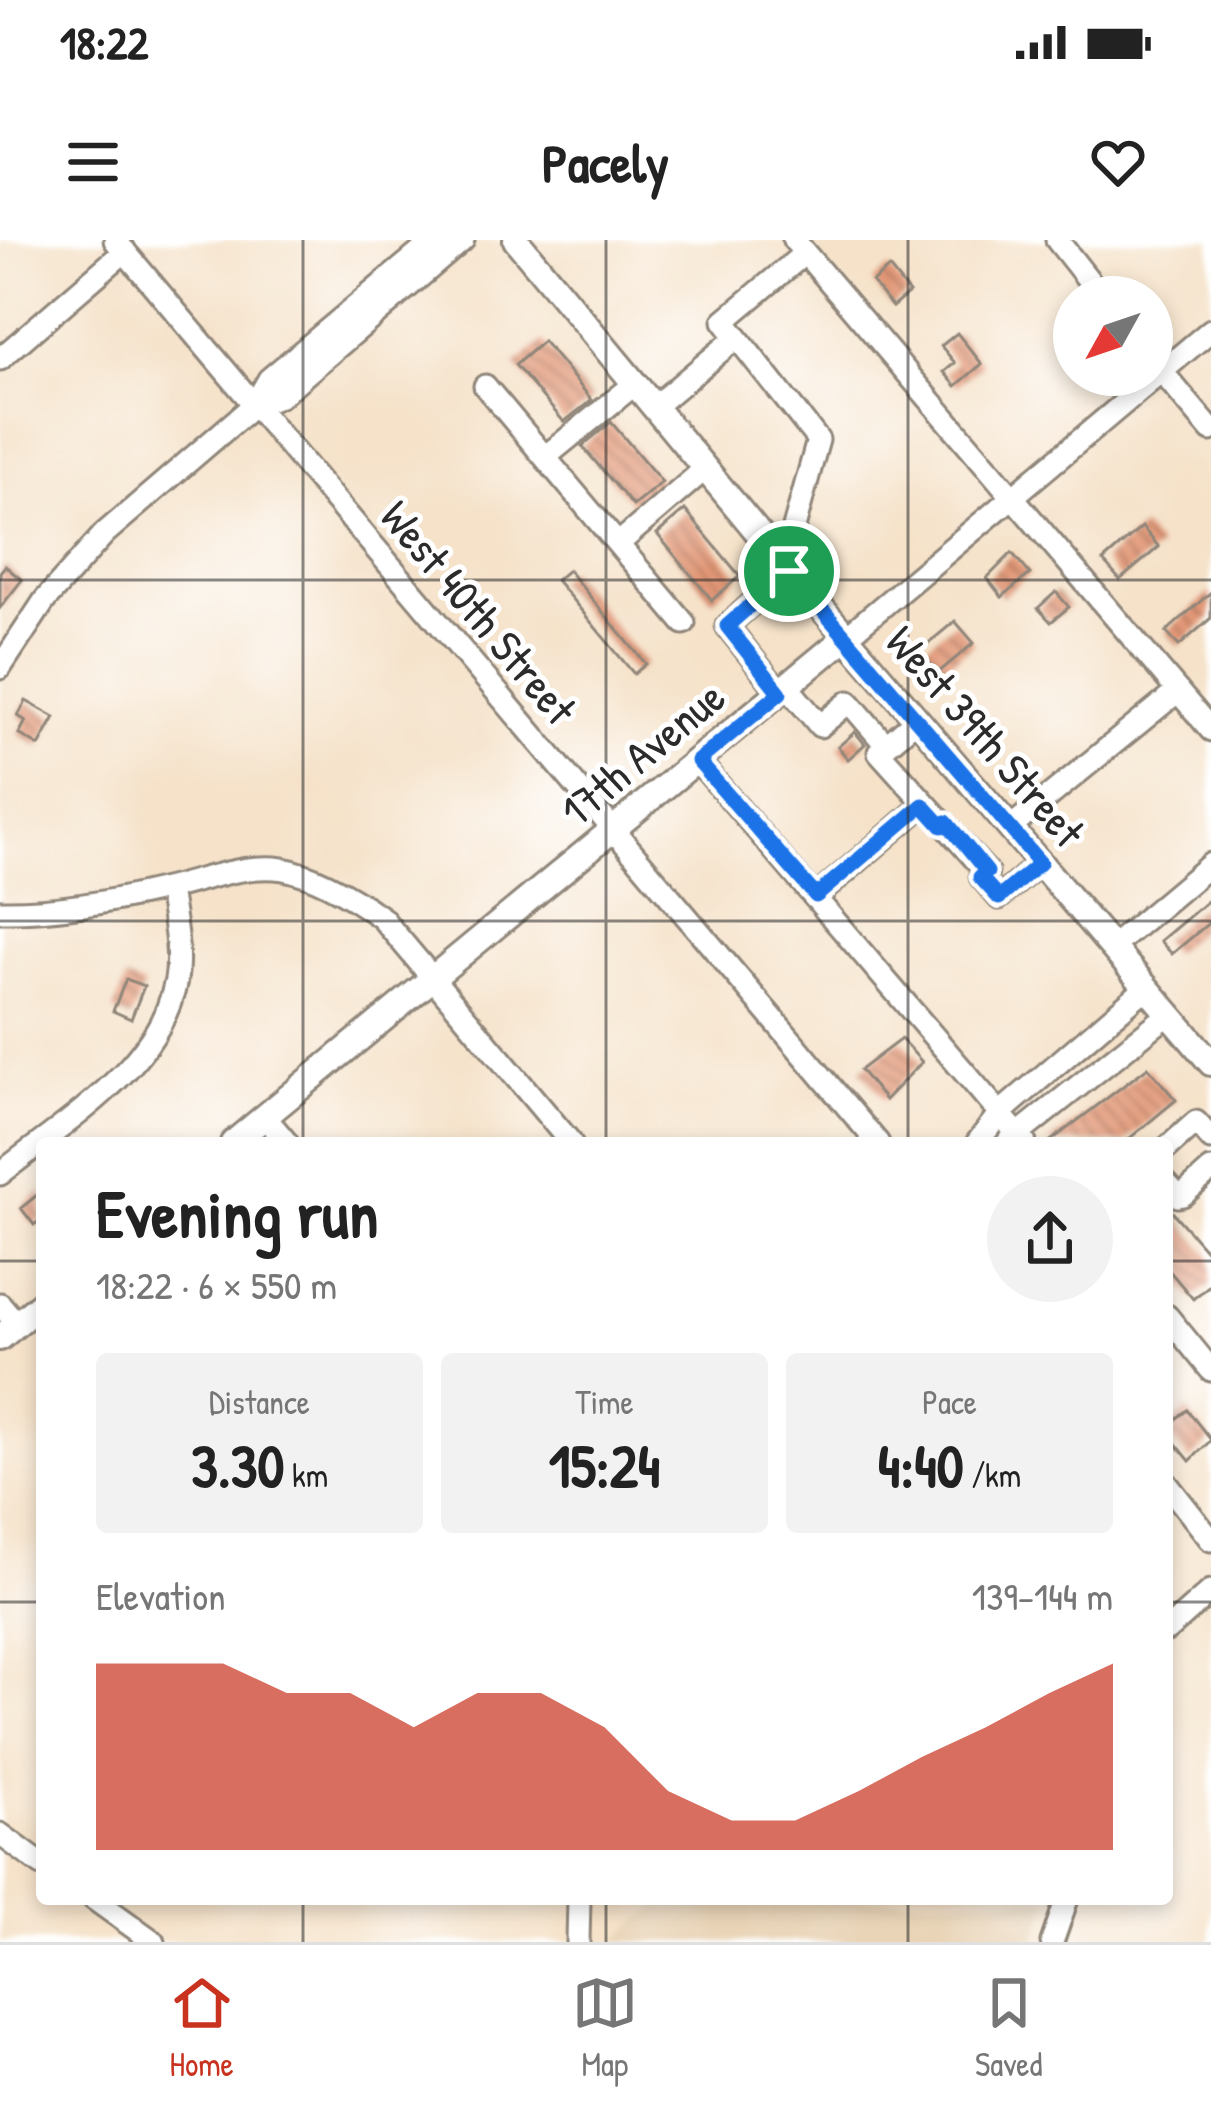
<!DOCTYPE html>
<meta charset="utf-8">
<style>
body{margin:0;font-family:"Patrick Hand",sans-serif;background:#f2f2f2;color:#222;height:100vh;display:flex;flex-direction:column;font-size:45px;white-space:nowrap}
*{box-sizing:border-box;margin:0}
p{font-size:39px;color:#767676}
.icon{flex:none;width:66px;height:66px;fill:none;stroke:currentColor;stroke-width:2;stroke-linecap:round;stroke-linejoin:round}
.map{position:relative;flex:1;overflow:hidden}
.details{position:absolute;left:36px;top:897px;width:1137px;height:768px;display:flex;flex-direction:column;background:#fff;border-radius:12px;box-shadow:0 6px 18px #0003}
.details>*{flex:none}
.needle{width:78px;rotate:230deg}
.tools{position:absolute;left:1053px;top:36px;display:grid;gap:24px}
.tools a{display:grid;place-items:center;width:120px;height:120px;border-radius:50%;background:#fff;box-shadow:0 6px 18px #0003;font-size:60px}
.pin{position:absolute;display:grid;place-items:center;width:102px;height:102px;color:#fff;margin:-51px;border:6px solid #fff;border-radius:50%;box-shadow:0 3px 12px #0007}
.round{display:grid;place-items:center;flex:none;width:126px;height:126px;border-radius:63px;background:#f2f2f2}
.head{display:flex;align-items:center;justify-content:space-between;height:204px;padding:0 60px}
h1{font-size:66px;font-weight:700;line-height:90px}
.stats{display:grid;grid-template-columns:repeat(3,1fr);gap:18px;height:204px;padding:12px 60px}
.stats div{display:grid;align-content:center;border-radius:12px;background:#f2f2f2;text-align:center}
.stats b{font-size:60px;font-weight:700}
.stats small{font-size:33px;font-weight:400}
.stats p{font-size:33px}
.chart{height:336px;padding:24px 60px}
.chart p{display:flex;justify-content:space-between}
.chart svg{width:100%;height:216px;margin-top:12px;fill:#c8321e;opacity:.7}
.status{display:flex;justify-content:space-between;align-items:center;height:84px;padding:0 60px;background:#fff;direction:ltr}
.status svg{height:33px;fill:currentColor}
header{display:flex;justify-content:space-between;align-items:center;height:156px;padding:0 60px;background:#fff;font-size:54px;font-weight:700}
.tab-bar{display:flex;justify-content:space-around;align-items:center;height:168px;border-top:3px solid #e0e0e0;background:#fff;font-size:33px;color:#767676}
.tab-bar a{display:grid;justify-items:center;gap:6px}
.tab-bar .selected{color:#c8321e}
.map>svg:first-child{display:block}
.built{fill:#e9d4b7}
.building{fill:url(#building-back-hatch)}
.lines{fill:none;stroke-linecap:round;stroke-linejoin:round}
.minor-casing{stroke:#90867a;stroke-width:27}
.major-casing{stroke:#90867a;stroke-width:30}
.minor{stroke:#fff;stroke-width:21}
.major{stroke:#fff;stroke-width:24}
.route-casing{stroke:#fff;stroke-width:24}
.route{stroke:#1a73e8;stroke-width:15}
.grid{fill:none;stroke:#2b2b2b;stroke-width:3;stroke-opacity:0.55}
.labels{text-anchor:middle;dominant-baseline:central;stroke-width:10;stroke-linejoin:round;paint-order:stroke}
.street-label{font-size:45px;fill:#2b2b2b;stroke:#fff}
</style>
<div class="status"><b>18:22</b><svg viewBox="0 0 49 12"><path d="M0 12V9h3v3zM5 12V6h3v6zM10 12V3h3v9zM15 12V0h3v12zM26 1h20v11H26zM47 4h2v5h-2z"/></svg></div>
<header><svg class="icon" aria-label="menu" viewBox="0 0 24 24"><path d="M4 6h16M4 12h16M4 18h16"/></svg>Pacely<svg class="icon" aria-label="heart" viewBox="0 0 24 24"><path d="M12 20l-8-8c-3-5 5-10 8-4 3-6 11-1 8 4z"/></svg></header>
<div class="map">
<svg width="1211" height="1702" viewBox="0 0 1211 1702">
<defs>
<pattern id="building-back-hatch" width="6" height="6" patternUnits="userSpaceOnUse" patternTransform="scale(3)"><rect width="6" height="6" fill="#e29877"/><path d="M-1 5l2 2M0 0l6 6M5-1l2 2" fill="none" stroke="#b77c62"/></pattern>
</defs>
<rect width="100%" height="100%" fill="#fff"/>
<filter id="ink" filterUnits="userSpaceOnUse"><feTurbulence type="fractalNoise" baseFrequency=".00833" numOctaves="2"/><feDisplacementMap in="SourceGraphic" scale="24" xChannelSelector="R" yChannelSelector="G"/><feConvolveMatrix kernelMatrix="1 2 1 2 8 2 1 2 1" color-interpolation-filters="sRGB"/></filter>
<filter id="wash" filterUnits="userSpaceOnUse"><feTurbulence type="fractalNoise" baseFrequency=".004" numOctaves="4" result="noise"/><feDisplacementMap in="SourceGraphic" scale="48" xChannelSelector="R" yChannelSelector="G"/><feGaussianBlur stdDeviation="2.7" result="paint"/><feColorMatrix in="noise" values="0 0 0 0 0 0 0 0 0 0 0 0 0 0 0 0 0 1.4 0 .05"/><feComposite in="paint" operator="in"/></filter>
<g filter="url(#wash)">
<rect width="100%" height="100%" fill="#f5e2c9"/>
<!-- built -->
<path class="built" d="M665 1659H1050L1034 1702H613Z"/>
<g id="blocks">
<!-- building -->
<path class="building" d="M889 28 909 53 892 67 872 42Z
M957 93 982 124 956 146 944 132 955 123 941 106Z
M543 101 592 160 564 182 515 125Z
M611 182 662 242 633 266 582 206Z
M685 270 740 336 712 360 657 294Z
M1142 287 1159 307 1120 340 1103 321Z
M1012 313 1030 334 1002 357 987 338Z
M5 326 22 340 0 368V332Z
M568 330 646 424 634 434 556 340Z
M1056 352 1069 367 1051 382 1038 368Z
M1211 352V378L1179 406 1166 392Z
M955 381 974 403 938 433 919 411Z
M26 461 55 477 39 506 19 494 26 481 18 476Z
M855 492 865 504 848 519 838 507Z
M1211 658V681L1172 714 1160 701Z
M126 739 144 746 131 779 113 771Z
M901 799 922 822 885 860 860 830Z
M1148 827 1176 860 1124 903H1048Z
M42 951V979L34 985 21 968Z
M1167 966 1211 1016V1044L1193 1059 1167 1028Z
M1187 1170 1211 1200 1190 1221 1167 1193V1186Z"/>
</g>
</g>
<g filter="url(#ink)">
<use href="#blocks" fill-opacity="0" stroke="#90867a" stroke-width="3"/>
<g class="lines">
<!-- minor casing -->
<g class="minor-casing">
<path id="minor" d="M115 0 878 903
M794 0 1211 490
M1057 0 1102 57
M0 119 125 11
M1152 120 1211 190
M485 146 684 383
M254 165 280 156 463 0
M655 166 736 98
M545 217 636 143
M618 304 706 228
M784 324 818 200 724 81 805 13
M846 397 1211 90
M0 428 45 360 105 293 254 165 269 139 435 0
M787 446 820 486 849 462 886 505
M780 453 727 386 789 330
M917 479 879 512 987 632 981 637 999 658 1040 623
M698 521 1025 903
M1010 588 1178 451
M816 657 923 565
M0 671C55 672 111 662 165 649 201 641 245 623 283 629 317 635 354 658 382 678L571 903
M1112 707 1211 624
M265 877 287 903
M977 903 1000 873 1147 747
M1007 903 1169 774
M1167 908 1196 882 1211 899
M0 934C64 882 160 827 176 740 181 712 173 677 169 649
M1167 944 1178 956 1183 955 1211 930
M0 1064 17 1084
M1167 1076 1211 1130
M1167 1244 1211 1300
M1167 1390 1211 1351
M0 1594 42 1625
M94 1659 154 1702
M578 1702 579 1659
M1052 1702 1067 1659"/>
</g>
<!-- major casing -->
<g class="major-casing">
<path id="major" d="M516 0 784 324 1211 823
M233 903 846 397
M0 1098 42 1063"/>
</g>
<!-- minor -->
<use href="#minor" class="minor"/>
<!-- major -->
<use href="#major" class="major"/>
</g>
</g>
<g class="lines" filter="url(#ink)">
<!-- route casing -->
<g class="route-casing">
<path id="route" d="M789 331 1040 623 999 658 980 637 987 632 946 582 942 586 923 565 816 656 698 521 780 453 727 386Z"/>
</g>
<!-- route -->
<use href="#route" class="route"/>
</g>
<!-- grid -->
<path class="grid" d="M303 0V903M606 0V903M908 0V903M0 340H1211M0 681H1211M0 1021H42M1167 1021H1211M0 1362H42M1167 1362H1211M303 1659V1702M606 1659V1702M908 1659V1702"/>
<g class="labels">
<!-- street labels -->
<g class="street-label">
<text transform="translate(479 372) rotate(50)">West 40th Street</text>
<text transform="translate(986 496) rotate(49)">West 39th Street</text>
<text transform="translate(642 513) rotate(-40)">17th Avenue</text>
</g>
</g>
</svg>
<div class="tools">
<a><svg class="needle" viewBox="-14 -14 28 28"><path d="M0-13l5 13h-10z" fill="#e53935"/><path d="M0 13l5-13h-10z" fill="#767676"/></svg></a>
</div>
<div class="pin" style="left:789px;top:331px;background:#1e9e55"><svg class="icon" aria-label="arrive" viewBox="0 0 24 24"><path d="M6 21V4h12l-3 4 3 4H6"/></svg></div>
<section class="details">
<div class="head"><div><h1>Evening run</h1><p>18:22 · 6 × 550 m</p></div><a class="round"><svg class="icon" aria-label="share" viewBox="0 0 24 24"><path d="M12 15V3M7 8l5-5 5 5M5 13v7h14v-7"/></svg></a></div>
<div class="stats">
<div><p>Distance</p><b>3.30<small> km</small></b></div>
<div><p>Time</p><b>15:24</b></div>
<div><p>Pace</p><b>4:40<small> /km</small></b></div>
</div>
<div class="chart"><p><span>Elevation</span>139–144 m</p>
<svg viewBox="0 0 160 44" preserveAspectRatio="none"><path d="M0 44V6L10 6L20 6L30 12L40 12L50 19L60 12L70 12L80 19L90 32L100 38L110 38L120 32L130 25L140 19L150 12L160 6V44z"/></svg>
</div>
</section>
</div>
<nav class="tab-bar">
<a class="selected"><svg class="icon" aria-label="home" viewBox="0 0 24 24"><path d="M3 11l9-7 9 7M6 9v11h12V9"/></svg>Home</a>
<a><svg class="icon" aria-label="map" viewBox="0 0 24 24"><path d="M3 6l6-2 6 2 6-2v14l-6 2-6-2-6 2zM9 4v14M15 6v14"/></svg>Map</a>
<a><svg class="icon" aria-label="saved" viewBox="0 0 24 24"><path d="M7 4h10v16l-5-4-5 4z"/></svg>Saved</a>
</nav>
